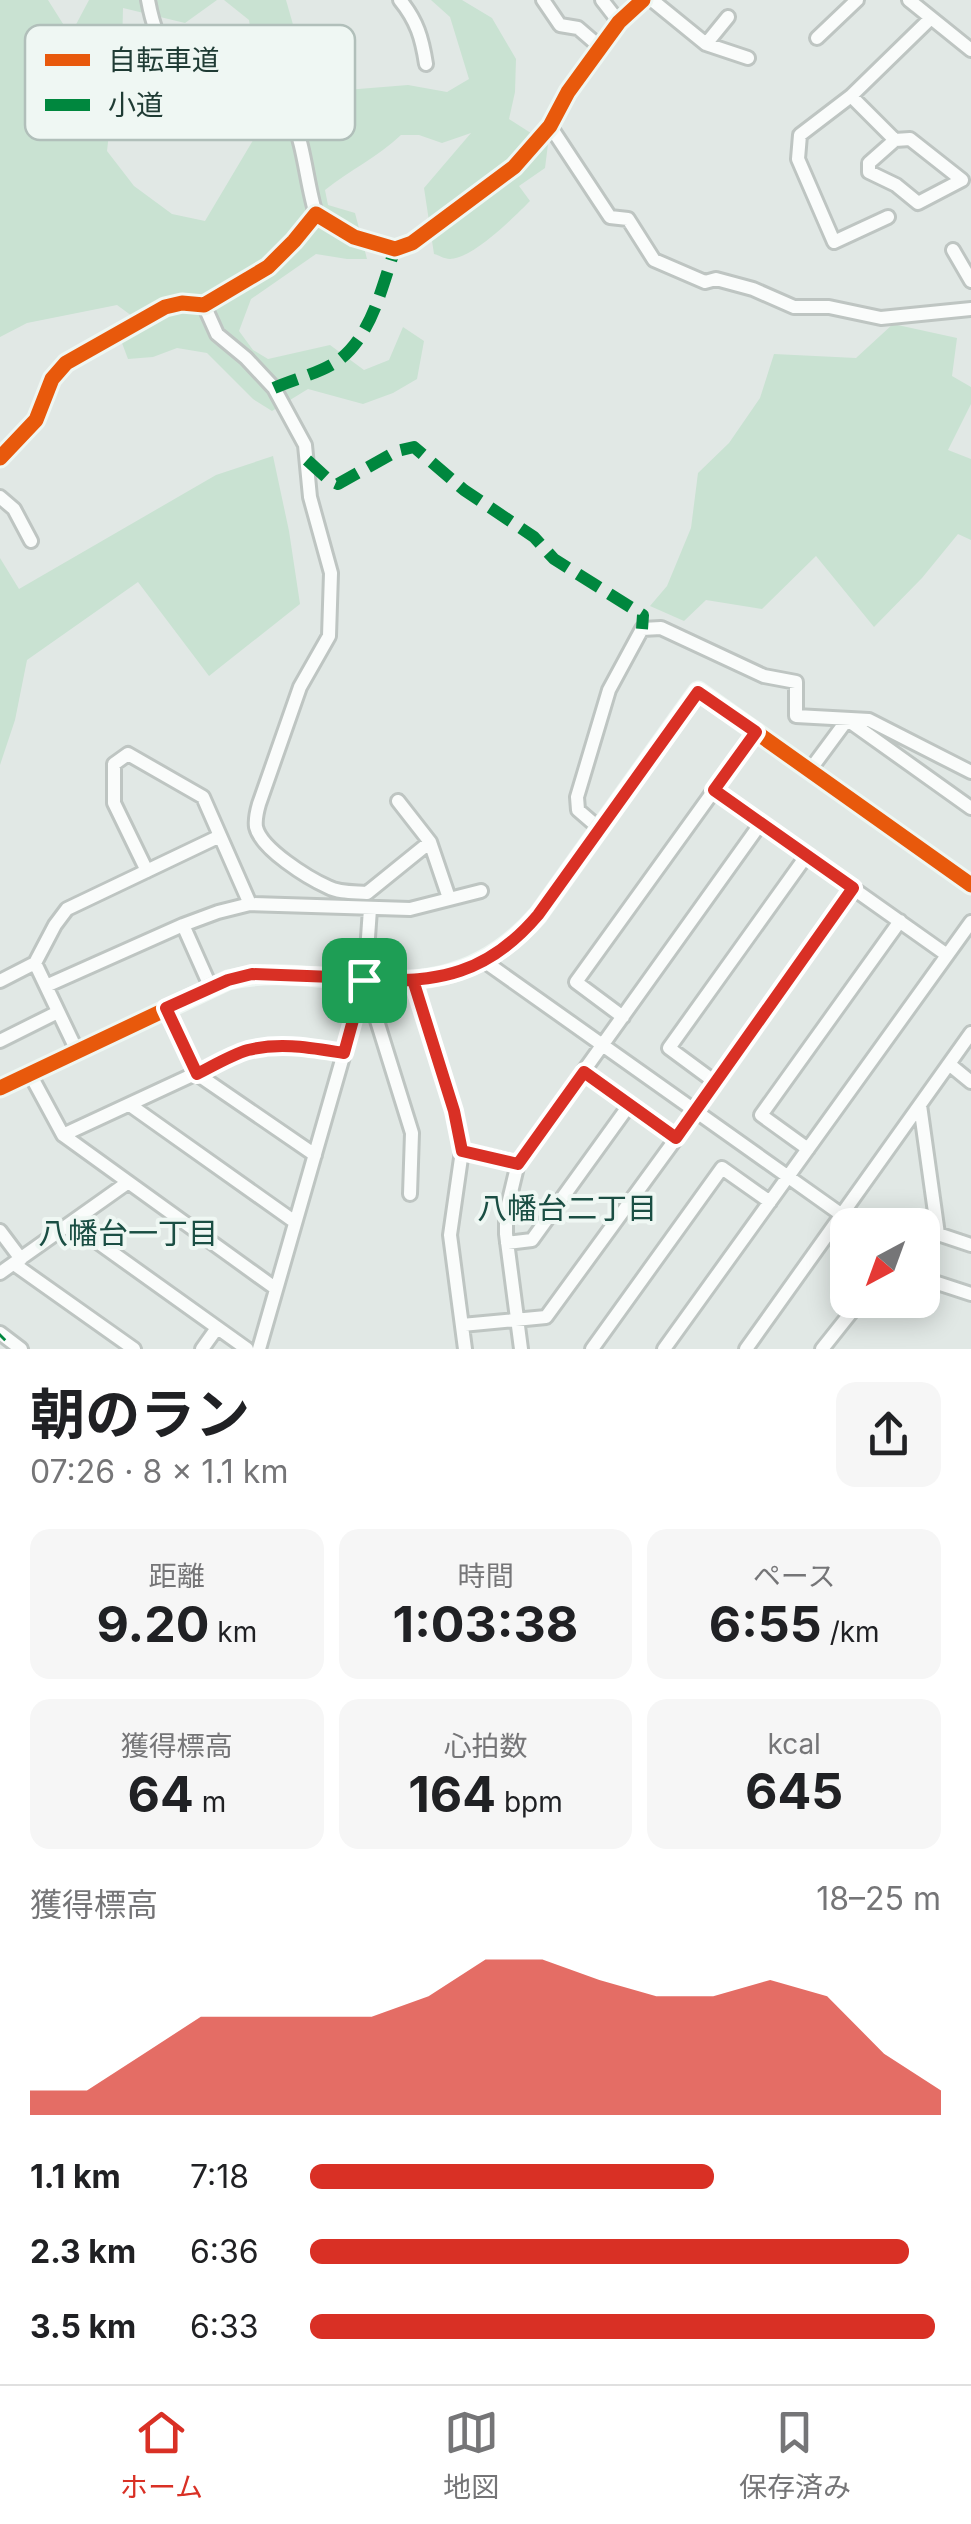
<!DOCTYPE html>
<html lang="ja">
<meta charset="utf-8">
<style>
body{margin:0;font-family:Inter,"Noto Sans JP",sans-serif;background:#f6f6f6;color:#202124;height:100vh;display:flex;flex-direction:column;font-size:38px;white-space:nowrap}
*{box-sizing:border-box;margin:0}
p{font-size:32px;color:#757577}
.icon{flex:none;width:55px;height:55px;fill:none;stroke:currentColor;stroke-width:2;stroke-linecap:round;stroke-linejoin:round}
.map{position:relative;height:1349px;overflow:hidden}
.details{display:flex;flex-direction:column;background:#fff;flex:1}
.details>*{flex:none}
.needle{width:65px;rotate:221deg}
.buttons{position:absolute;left:830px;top:1208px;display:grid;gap:20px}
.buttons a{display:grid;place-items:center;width:110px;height:110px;border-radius:20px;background:#fff;box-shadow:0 5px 25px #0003;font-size:50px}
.pin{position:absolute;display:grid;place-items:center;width:85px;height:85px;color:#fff;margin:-42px;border-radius:20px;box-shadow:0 5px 15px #0006}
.round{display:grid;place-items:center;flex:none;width:105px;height:105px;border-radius:20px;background:#f6f6f6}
.headline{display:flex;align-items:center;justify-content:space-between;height:170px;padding:0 30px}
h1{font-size:55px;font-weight:700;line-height:75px}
.figures{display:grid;grid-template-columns:repeat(3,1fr);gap:15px;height:170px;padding:10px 30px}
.figures div{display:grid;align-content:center;border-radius:20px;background:#f6f6f6;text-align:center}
.figures b{font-size:50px;font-weight:700}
.figures small{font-size:28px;font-weight:400}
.figures p{font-size:28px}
.chart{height:280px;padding:20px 30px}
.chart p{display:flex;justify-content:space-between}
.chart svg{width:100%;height:180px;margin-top:10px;fill:#d93025;opacity:.7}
ul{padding:0 30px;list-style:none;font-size:32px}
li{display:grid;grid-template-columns:160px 120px 1fr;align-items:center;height:75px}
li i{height:25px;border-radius:12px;background:#d93025}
.menu{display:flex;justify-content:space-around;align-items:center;height:140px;border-top:2px solid #e0e0e0;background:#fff;font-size:28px;color:#757577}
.menu a{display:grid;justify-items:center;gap:5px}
.menu .current{color:#d93025}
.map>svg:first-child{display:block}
.green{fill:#c9e2d2}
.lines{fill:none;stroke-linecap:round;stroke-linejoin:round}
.minor-casing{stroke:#bec5c2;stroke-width:18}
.minor{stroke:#fafcfb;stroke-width:12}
.quiet{stroke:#00873e;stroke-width:12;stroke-dasharray:25 12;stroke-linecap:butt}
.cycleway-casing{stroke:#eff7f3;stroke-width:21}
.cycleway{stroke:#e8590c;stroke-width:15}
.route-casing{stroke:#fff;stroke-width:20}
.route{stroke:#d93025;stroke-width:12}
.labels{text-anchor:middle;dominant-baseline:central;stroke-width:8;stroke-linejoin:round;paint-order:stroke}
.neighbourhood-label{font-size:30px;fill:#1a4e43;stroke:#eff7f3}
.key{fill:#eff7f3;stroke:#b1bfba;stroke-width:2.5}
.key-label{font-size:28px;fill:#1f3b34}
</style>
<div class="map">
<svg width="971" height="1349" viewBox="0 0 971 1349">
<rect width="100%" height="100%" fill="#e1e8e5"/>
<!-- green -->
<path class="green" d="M0 0H48L65 27 72 32 89 0H217L185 23 123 8 122 49 139 63 112 107 107 151 134 186 172 214 205 221 265 120 249 20 224 0H286L298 42 307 52 328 89 346 90 408 85 447 92 469 79 450 17 431 0H462L492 18 516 59 515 92 509 119 548 144 545 168 519 186 530 201C514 217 474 258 450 259 444 259 439 255 434 254L424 188 471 133 442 143 419 135H401C378 157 350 170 325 190L328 205 355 213 367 259H347L316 254 251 299 239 331 253 350 268 359 330 345 364 370 389 360 403 327 424 341 417 379 393 393 363 404 308 389 272 411 253 399 207 353 177 348 153 357 128 359 122 343 132 316 117 305 27 323 0 337Z
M893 324 957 338 952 376 971 387V404L948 450 971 459V540L958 534 922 578 874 627 816 556 762 609 706 600 684 621 650 606 667 586 691 528 698 473 729 443 760 398 774 354 856 358Z
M273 456 289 531 300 604 209 676 138 582 27 660 15 720 0 765V558L19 589 216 475Z"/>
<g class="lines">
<!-- minor casing -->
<g class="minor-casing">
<path id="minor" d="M148 0C155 39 173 81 218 87 234 89 251 87 266 88 276 97 285 108 292 120 304 142 307 187 316 214
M400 0C417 21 422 38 426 64
M543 0 560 25 578 28 600 47
M602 0 619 22
M652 0 706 44 748 58
M909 0 971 50
M817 38 857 0
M706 44 728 17
M851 96 895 140
M550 126 610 217 628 219 654 260 705 282 716 279 753 289 794 307H829L881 318 971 309
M910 139 962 180 918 203 896 185 869 172V163L895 140Z
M888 217 834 242 798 159 800 135 851 96 931 18
M953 250 971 281
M204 305 217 334 246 358 274 388 305 445 310 497 331 573 329 636 300 687 259 804C257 811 255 820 256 827 261 849 308 878 328 887 339 893 354 892 367 893L430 842
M0 458 36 420 52 379 66 363 165 307 182 303 204 305 268 267 294 241 316 214 354 237 395 249 412 243 514 167 550 126 568 92 619 22 643 0
M0 497 14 509 31 541
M849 721 971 808
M810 770 847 720
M714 790 947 955
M398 801 430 842 449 898
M600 829 578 810 577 797 609 690 642 629 661 628 764 676 796 682V716L869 720 971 772
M147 871 114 803V764L128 754 203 797 250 904
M183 925 211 988
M484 961 842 1215
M0 981 35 963
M413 981 454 1111 462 1151 450 1235 465 1349
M365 982 412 1133 410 1194
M46 986 183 925 218 912 250 904 410 909 481 891
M166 1008 197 1074 315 1155
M623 1017 576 982 756 732
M0 1041 58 1012
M77 1051 35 963 55 925 67 909 220 836
M949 1064 971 1082
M584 1071 676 1138
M30 1074 63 1135 275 1288
M715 1082 669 1048 807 855
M0 1088 228 980C262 972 293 975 328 978 414 985 477 985 538 915L698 691 971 885
M130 1105 295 1222
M920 1105 938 1234 971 1245
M63 1135 244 1051C285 1043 304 1047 344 1053
M808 1149 761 1115 900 921
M462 1151 518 1163
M71 1223 247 1349
M0 1231 21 1259
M507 1243 532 1240 630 1104
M14 1264 134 1349
M0 1273 127 1183
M922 1278 971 1294
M462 1325 546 1317 696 1111 853 888
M0 1333 21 1349
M202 1349 217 1328
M259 1349 365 980 370 909
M521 1349 506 1234V1213L518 1163 761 823
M592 1349 722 1168 770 1202
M664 1349 971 922
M746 1349 971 1033
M822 1349 861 1300"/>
</g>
<!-- minor -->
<use href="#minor" class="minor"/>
<!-- quiet -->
<path class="quiet" d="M274 388C294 379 321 373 339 360 372 335 382 286 395 249
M307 460 329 480 338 484 397 451 414 447 464 490 534 537 554 559 643 615 642 629
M0 1337 2 1335"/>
<!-- cycleway casing -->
<g class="cycleway-casing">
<path id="cycleway" d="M0 458 36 420 52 379 66 363 165 307 182 303 204 305 268 267 294 241 316 214 354 237 395 249 412 243 514 167 550 126 568 92 619 22 643 0
M0 1088 228 980C262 972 293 975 328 978 414 985 477 985 538 915L698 691 971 885"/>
</g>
<!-- cycleway -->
<use href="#cycleway" class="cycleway"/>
</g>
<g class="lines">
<!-- route casing -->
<g class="route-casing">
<path id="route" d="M364 980 344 1053C311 1048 281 1042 248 1050 231 1055 213 1066 197 1074L166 1008 228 980 252 974 413 980 454 1111 462 1151 518 1164 584 1072 676 1138 853 888 714 790 756 732 698 692 538 915C489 973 438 984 364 980"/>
</g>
<!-- route -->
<use href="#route" class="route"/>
</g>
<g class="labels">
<!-- neighbourhood labels -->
<g class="neighbourhood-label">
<text x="567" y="1208">八幡台二丁目</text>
<text x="128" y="1233">八幡台一丁目</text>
</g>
</g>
<!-- legend -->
<rect x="25" y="25" width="330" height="115" rx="15" class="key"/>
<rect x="45" y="54" width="45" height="12" fill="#e8590c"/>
<rect x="45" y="99" width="45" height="12" fill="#00873e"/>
<g class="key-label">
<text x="108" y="70">自転車道</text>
<text x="108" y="115">小道</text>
</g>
</svg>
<div class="buttons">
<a><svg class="needle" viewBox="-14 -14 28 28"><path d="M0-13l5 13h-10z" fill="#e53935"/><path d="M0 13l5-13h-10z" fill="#757577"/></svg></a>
</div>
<div class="pin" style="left:364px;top:980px;background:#1e9e55"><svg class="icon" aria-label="arrive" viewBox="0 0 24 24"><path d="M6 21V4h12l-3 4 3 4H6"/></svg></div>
</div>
<section class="details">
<div class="headline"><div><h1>朝のラン</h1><p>07:26 · 8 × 1.1 km</p></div><a class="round"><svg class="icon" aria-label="share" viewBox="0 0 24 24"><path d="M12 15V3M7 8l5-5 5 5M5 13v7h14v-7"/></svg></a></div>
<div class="figures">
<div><p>距離</p><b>9.20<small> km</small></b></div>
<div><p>時間</p><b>1:03:38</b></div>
<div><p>ペース</p><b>6:55<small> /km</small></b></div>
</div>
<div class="figures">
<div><p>獲得標高</p><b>64<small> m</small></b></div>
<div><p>心拍数</p><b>164<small> bpm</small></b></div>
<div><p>kcal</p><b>645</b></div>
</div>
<div class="chart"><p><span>獲得標高</span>18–25 m</p>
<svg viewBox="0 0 160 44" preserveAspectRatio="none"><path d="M0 44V38L10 38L20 29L30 20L40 20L50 20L60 20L70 15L80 6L90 6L100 11L110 15L120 15L130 11L140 15L150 29L160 38V44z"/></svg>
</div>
<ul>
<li><b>1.1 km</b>7:18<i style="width:64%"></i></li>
<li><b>2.3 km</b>6:36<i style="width:95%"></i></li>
<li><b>3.5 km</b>6:33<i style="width:99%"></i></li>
</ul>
</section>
<nav class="menu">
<a class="current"><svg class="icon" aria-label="home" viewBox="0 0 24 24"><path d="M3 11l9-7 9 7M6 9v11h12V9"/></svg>ホーム</a>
<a><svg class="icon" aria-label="map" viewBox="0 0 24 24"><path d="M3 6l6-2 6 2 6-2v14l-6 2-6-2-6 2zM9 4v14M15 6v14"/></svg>地図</a>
<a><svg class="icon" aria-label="saved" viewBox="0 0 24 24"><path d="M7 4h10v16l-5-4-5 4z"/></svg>保存済み</a>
</nav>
